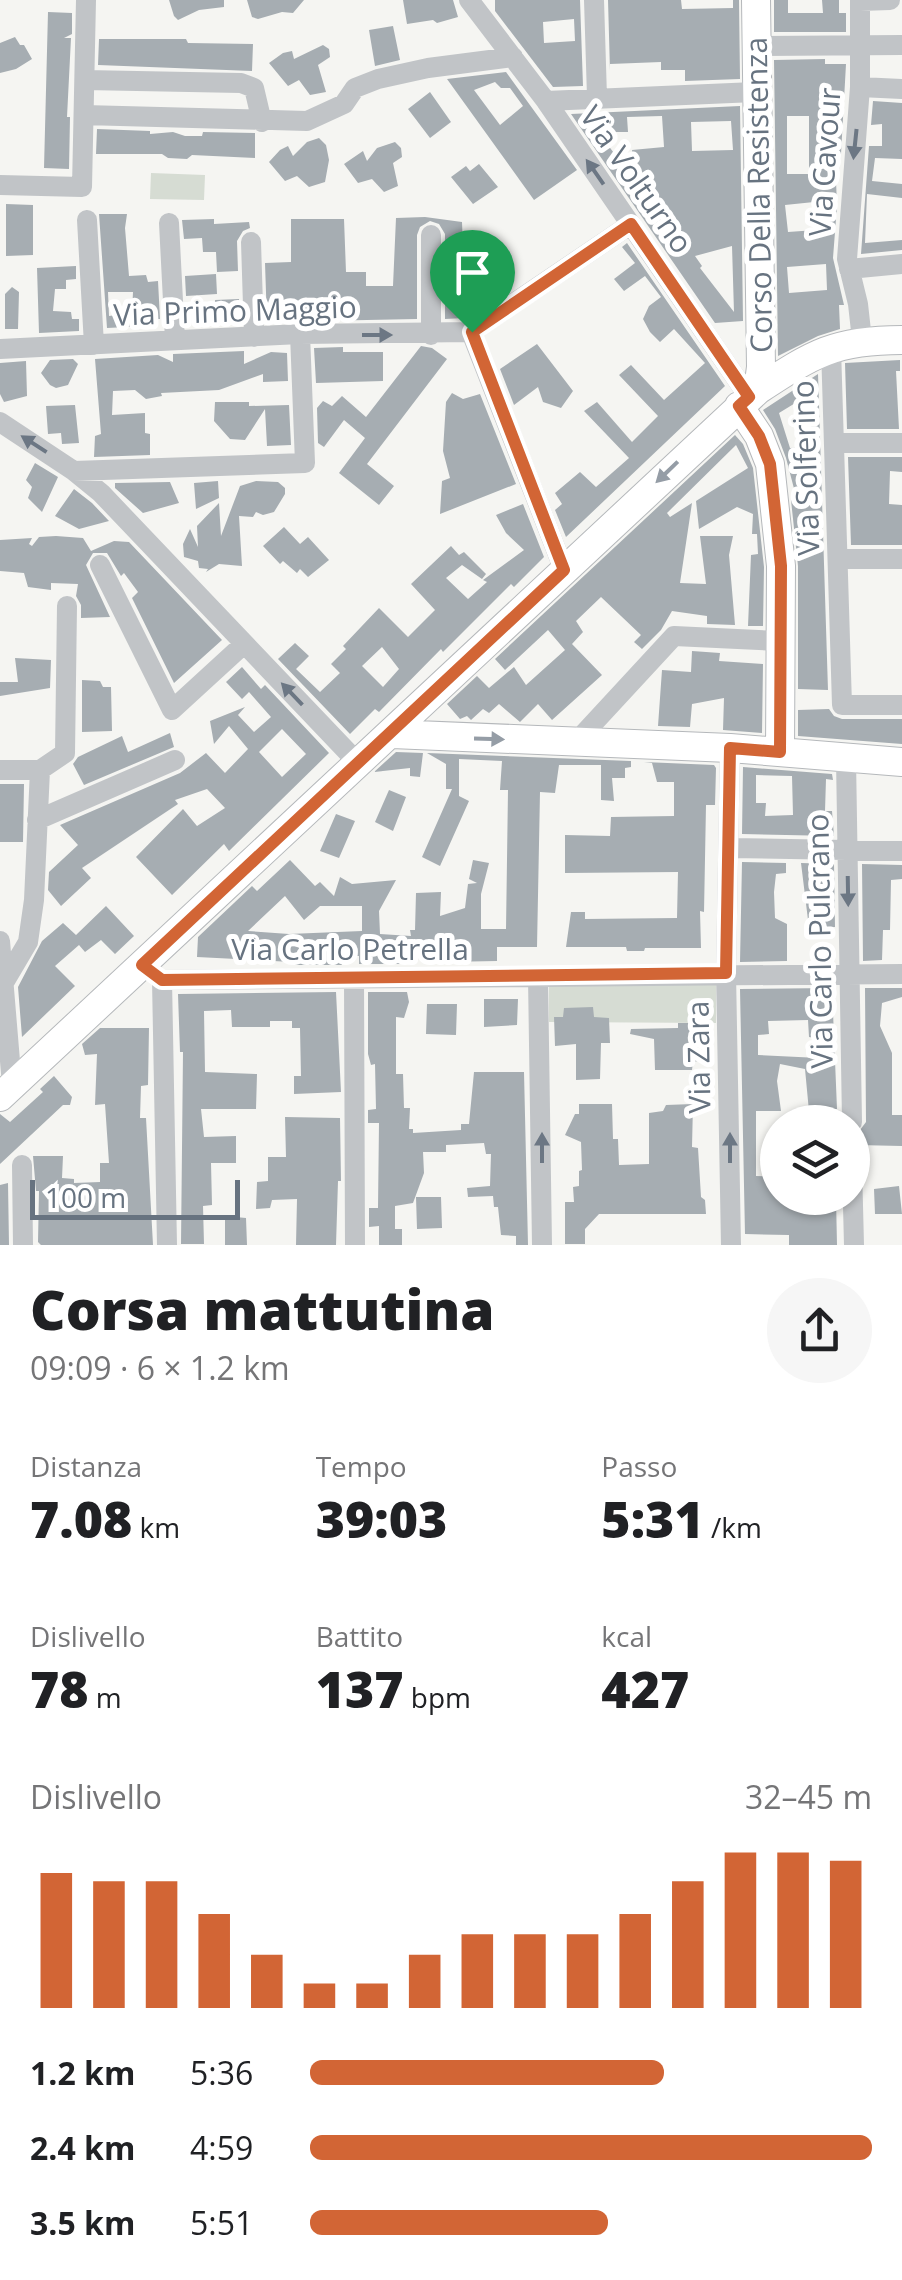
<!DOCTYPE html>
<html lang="it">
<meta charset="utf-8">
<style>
body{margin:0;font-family:"Open Sans",sans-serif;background:#f6f6f6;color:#202124;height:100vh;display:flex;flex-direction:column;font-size:38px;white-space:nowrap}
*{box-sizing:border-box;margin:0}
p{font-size:32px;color:#757577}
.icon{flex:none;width:55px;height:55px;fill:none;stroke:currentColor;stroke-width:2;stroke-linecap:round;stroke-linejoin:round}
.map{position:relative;height:1245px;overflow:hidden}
.drawer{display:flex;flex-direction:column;background:#fff;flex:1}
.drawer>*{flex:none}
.controls{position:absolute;left:760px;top:1105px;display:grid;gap:20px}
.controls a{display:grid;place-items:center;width:110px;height:110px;border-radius:50%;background:#fff;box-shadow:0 2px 8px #0004;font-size:50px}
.scale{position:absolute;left:30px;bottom:25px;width:210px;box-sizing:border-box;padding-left:10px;border:5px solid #677380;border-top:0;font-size:28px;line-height:35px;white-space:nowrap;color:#677380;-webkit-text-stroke:8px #fff;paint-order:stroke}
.pin{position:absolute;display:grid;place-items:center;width:85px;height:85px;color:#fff;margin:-102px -42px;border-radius:50% 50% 50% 0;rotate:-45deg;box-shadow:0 0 10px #0007}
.pin .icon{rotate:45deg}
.round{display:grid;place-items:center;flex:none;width:105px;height:105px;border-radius:52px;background:#f6f6f6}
.overview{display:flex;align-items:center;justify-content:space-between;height:170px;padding:0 30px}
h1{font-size:55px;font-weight:800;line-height:75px}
.stats{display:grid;grid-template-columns:repeat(3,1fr);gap:15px;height:170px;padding:10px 30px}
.stats div{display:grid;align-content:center}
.stats b{font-size:50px;font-weight:800}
.stats small{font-size:28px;font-weight:400}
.stats p{font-size:28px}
.chart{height:280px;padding:20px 30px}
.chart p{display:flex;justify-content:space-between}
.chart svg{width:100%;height:180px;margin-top:10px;stroke:#d26535;stroke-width:6}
ul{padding:0 30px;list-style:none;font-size:32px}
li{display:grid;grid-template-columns:160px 120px 1fr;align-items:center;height:75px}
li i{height:25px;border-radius:12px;background:#d26535}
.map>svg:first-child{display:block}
.green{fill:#d6dcd3}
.building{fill:#a6adb2;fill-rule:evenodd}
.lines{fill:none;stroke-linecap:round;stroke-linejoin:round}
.major-casing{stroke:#b5b8bb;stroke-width:30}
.minor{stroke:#c1c4c7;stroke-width:20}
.major{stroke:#fff;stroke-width:28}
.oneway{fill:#6c7784}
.oneway2{fill:#959da6}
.route-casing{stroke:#fff;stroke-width:20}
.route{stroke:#d26535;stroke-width:12}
.labels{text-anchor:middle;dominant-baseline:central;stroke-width:10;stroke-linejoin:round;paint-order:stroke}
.street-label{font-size:30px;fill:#677380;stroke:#fff}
</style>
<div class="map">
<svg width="902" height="1245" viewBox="0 0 902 1245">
<rect width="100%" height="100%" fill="#f5f5f2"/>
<!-- green -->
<path class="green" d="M151 173 205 175 204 200 150 199Z
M549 982 716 983V1023L549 1022Z"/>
<!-- building -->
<path class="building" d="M169 0H224V7L199 10 178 20 174 16Z
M247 0H304L293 13 282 12 258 19 252 17Z
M403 0H453L458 17 437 23 433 20 407 24Z
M495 0H580L583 86 553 87 495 11ZM574 19 575 41 544 43 543 22Z
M608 0H681L682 9 733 8V0H739L740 79 685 81V70H661V62L610 64V71Z
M774 0H788V13H823L822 0H839V13H846V32H774Z
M48 12 72 13V34L64 38H71L67 117H70L69 169 44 168Z
M393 26 400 60 375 66 369 30Z
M15 37 20 45H24L32 59 16 69 0 73V43Z
M99 39H186L188 43 253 44 252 71 98 65Z
M323 45 329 49 330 57 318 65 326 92 310 95 299 80 288 86 269 63 283 53 292 51 294 59Z
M825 59V64H846L841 154 835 155 837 206 833 258 844 305H839L840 329 818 336 778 356 774 60ZM787 116H809V174H787ZM814 202 816 230 788 232 785 205ZM826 264 827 290 789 293 787 267Z
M506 72 577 170 534 200 447 79ZM495 82 501 88H510L523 106 500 125 474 90Z
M430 92 451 122 430 138 408 109Z
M873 101 902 103V159L875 158 872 181 902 184V198L867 194 865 243 902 240V250L861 254 869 146H882V124L871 125Z
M740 106 743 321 715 323 571 114ZM662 116 664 147 632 150 639 186 598 132H628L627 117ZM731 121 733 150 692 151 691 122ZM732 246 734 312 700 268 702 266 695 256Z
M97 129 150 131V134L173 132 185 136H202L203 132 255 133V158L192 155 187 159 168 158 162 154H96Z
M319 138 326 145 329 160 325 182 309 187 297 176 285 181 269 162 280 150 288 146 293 156 307 142Z
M395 142 401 148 402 157 393 163 398 186 384 192 372 179 358 183 344 164 363 151 367 161 377 148Z
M479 164 498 187 473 204 451 177 466 166 470 171Z
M6 204 33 205V255L6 256Z
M99 214H127L125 228 129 276 146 275 148 282 158 281 160 319H149L148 326 107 328ZM108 292H133L132 313 109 316Z
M425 217 462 222 463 248H469V274L454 273V297H466L465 318 445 319V234L439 224 430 221 420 227 417 235V319L267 322 265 263 291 262V219H344L346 272H366V286H393L396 218Z
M214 219V224L249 222 250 228 243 231 237 241 238 271 217 272 216 252H203L202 238 184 239 182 220Z
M627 243 725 386 566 537 555 510 562 504 555 493 580 472 596 487 629 458 584 411 597 402 632 442 658 416 619 375 631 365 664 400 705 363 674 329 660 342 650 332 643 319 649 306 661 297 645 276 624 291 614 279 635 263 622 247Z
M76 266V279L66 280V289H55L53 311 71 312 72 319H79V331L39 333 37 268Z
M216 274 217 294 186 296 185 276Z
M12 287 19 292 18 329H5V294Z
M239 299 240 323 217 324 215 300Z
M537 344 573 391 561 408 543 402 538 387 514 405 500 369Z
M421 346 432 348 447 359 367 464 394 486 379 505 339 473 365 438 344 420 324 447 318 443 317 408 323 401 332 406 342 396 366 417Z
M343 347V352H383V381L316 383 314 348Z
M244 351V364L271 352 287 353 288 381 263 382V374L219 390 161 393 162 396 146 399 135 390 113 391 112 415 145 413V433L150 434V455L94 457 95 436 101 434 95 359 158 355 173 362V354Z
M73 359 78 364 68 385 56 388 50 385 41 373 50 360Z
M900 360V371H896L899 429H847L845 363Z
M26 361 27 396 4 402 0 394V363Z
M818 374 828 690 798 689V566L791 500H797L786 458 775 429 763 410ZM810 394 812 447 790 448 779 413Z
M452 393 463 399 480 394 516 484 440 514 442 481 450 478 443 451 446 402Z
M215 402H249V406L289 405 291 445 267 446 265 409 245 440 230 439 214 421Z
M75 405 79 443 62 444 61 433 48 434 46 406Z
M735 435 743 444 753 468 764 567 763 626H748L751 555 758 554 757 534H752L753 514 737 507 699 529 696 501 748 468 736 445 667 513 670 517 692 503 680 583 706 584 700 536H733L729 555 735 625 707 624V616L672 611 661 630 642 649 634 642 641 635 601 597 576 621 583 632 572 644 602 675 552 720 538 704 520 722 499 704 489 713 483 709 471 720 467 716 460 719 447 704 477 676 489 688 514 667 526 685 565 650 548 630 505 670 495 659Z
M848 457H902V472L890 471 889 504 902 505V545H851Z
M35 463 58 477 42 512 28 498 32 487 26 480Z
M218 481 219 498 196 509 194 483Z
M256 481 278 482 285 488V494L274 512 263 515 256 512 253 517 239 516 242 566 219 564 206 572 208 569 199 568 198 561 184 557 183 544 190 529 198 547 197 526 219 503 221 536 240 486Z
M170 482 179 503 143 513 115 488V483Z
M74 489 92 503 109 521 79 529 55 516Z
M523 504 544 557 514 587 511 584 443 652 441 649 379 712 375 709 350 734 278 659 295 643 309 656 296 669 320 692 340 673 331 664 346 649 343 646 379 608 408 637 435 610 411 584 451 546 459 555 464 552 486 574 482 579 462 565 446 578 468 599 487 582 483 580 524 550 506 533 496 515ZM382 647 399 669 383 687 362 666Z
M284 527 300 544 308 537 329 560 308 577 300 569 297 573 283 561 280 564 263 546Z
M56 536 83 538 91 551 114 541 129 542 222 640 174 683 132 598 138 592 124 573 121 576 107 553H93L86 565 110 617 81 618V605L76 596 78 584 51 583V590L28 587 24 573 0 571V540L32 538 29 544 32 546 39 537Z
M692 651 720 653 719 661 763 664 762 733 723 730 724 698 692 704 690 727 658 726 662 670 691 672Z
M15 658 51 660 50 688 0 696V682H18Z
M242 667 261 689 265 685 329 753 229 851 224 844 172 895 136 857 183 809 197 826 225 808 207 789 175 800 178 804 82 868 91 878 61 906 48 890 49 872 78 845 60 825 180 773 206 753 225 773 248 749 229 726 214 744 210 721 245 707 238 715 254 732 271 717 249 692 242 699 226 682ZM282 729 306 754 282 777 259 752Z
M82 680 100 681 103 687H111L112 731 82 732Z
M829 709 834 716 842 719H902V744L798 736V710Z
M170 733 174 747 84 785 73 764 78 757 122 736 128 752Z
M396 752 423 753 420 777 410 776V768L374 772Z
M427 753 631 761V767L625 768V778H612L614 801 601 800V765H559L555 793 540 792 537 947H497V961L445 962V957H427V953L425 957H411V964H359V956H342V965H292V962L197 957 198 937 252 886 257 891 290 860 315 886 320 882 334 896 340 877 352 884 396 880 379 911 380 934 411 936 410 930H415L416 893 441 892 440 916 465 908 468 884 477 883 469 879 473 860 489 863 481 894V929H506L508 790H500L502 761 459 759V796L469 801 440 866 422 857 452 789H446V764ZM285 896 304 920 320 906H362V931L289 934 248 931Z
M644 762 714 765 716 768 715 805H706L704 912 700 911 701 948H645L644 951H627L626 947H566L571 912H585V919L677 918 678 872 565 873V835L610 836 611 817 674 816V782H657L652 763Z
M743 767 832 774 833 780 826 779 825 811H832L834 836 742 834ZM756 775 792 776 793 815 765 816 766 803H756Z
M0 784H24L23 842H0Z
M389 790 406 797 393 831 375 822Z
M336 814 355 821 339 858 320 851Z
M742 862 786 863V873L776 874 774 892 775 918 787 924V961L740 962Z
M801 863 834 864 835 927 809 928Z
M862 864 902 865V879L891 880 890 930H883L882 960 863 961Z
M106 906 134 936 115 954 101 940 85 952 79 945 55 966 75 986 22 1037 18 987 42 941 63 923 76 935Z
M832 988 837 1109H825L826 1122H810L805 1069 780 1064 777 1081 781 1111H756V1176L778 1177V1198H836L837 1245H789V1235L745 1234 740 989ZM808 1020 809 1037 815 1038 819 1058 758 1055V1035L769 1034 768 1021Z
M865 988H902V997L882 1003 880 1026 892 1053V1115H902V1146L857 1145V1134L866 1122Z
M336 992 341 1092 294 1094V1076H301L300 1028H292V1021H270V1027H232L231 1010 204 1011 205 1072 257 1074 256 1109H201L204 1137 236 1136V1163H211L212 1205 203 1206 204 1244H181L183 1052H180L178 994Z
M368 992H407L409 1002 404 1018 396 1017V1074H403L404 1108H410L409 1129H413V1133L461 1130V1124H469L474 1072H524L528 1245H516V1236L501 1235 498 1207H494L493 1196 468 1197 467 1188 490 1186 491 1154H486L484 1143 446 1145V1152H423L424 1173 413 1203 395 1206V1229H402V1245H379V1226L369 1227V1208H378L379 1123H368V1110L376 1109 375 1064 371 1065 368 1054Z
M484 999H518L517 1025 484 1027Z
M427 1004H457L456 1035 426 1034Z
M593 1007 594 1017 609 1018 610 1043H601L600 1079 576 1080V1044L555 1046 554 1017H563L564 1008Z
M678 1023H697L698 1061 693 1062 692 1070H655L654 1039 630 1034 631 1029 678 1028Z
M100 1028H149L148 1085 141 1086 140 1118H146L153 1245H41L38 1242 39 1191H36L33 1156H63L62 1178 74 1179V1183L100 1182V1163H109L105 1104 95 1105 97 1054 85 1055 82 1044Z
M54 1076 72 1097 70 1105H63L0 1164V1114L10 1122 43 1092 40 1089Z
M579 1104H612L613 1139H618L619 1165 649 1164V1113L663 1111 666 1105 693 1104 692 1147 698 1148 701 1197 705 1200 706 1214H599L585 1229V1244H565V1202H574L573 1187 579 1186V1171L582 1170 581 1142 565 1135 575 1114H579Z
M285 1117 340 1118 341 1181H338L336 1245H296L297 1199 272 1200 270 1208 256 1209 257 1182 268 1181V1157H286Z
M8 1183 9 1245H0V1185Z
M899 1186 902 1214H875L874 1189Z
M416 1197H441L442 1228 417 1229Z
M225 1216 246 1218 247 1245H225Z"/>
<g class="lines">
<!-- major casing -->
<g class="major-casing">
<path id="major" d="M756 0 761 367 758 390
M739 406 759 436 770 464 781 566 780 752
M392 734 730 748 902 762
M0 1097 758 390C813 354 834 340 902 340"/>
</g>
<!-- minor -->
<path class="minor" d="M469 0 546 101 749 397
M594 0 597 97
M755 46 902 45
M85 80 241 83 254 88 262 122
M860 87 902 89
M546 101 755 92
M84 115 307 121 344 104 355 88 378 79 428 68 513 57
M0 185 82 187 86 0
M87 220 94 345
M169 223 175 340
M251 242 254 337
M849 269 902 264
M471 332 564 570
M471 332 631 224
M431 335V235
M862 340 858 304 847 259 860 87V1L890 0
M831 348 842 705H902
M0 349 300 334 471 332
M0 422 74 471 101 493 359 764
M834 443H902
M74 471 305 463 300 334
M839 559H902
M100 565 172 710 244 644
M576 742 674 636 779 641
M730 748 726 973 731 1245
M846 759 852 1122
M0 770H40L65 753 67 606
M37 820 175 760
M729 848 902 851
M0 941 12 1085
M538 977 542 1245
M354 978 355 1245
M162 980 902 974
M162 980 167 1245
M5 981 28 942 34 900 40 770
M22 1165 23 1245
M852 1166 854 1245"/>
<!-- major -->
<use href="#major" class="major"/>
</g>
<!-- one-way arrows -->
<defs><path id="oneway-solid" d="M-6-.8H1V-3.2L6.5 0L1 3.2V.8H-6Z" transform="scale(2.5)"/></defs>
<g class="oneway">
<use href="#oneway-solid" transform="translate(855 144) rotate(96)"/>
<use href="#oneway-solid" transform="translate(595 172) rotate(-125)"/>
<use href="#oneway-solid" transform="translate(377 335)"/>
<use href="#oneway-solid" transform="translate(34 444) rotate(-147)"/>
<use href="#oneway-solid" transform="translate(292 694) rotate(-134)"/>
<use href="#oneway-solid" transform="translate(848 891) rotate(89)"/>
<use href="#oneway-solid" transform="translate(542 1148) rotate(-90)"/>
<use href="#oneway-solid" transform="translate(730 1148) rotate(-90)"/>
</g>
<g class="oneway2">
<use href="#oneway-solid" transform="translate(667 472) rotate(136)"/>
<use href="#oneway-solid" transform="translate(489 739) rotate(2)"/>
</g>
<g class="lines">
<!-- route casing -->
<g class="route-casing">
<path id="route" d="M631 224 749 397 739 406 759 436 770 464 781 566 780 752 730 748 726 973 162 980 142 965 564 570 472 332Z"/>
</g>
<!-- route -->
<use href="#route" class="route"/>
</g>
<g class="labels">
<!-- street labels -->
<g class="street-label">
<text transform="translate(824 162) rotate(-86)">Via Cavour</text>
<text transform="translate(637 179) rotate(55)">Via Volturno</text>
<text transform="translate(758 195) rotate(-91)">Corso Della Resistenza</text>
<text transform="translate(235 310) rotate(-2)">Via Primo Maggio</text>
<text transform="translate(805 468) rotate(-92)">Via Solferino</text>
<text transform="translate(819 941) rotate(-91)">Via Carlo Pulcrano</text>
<text x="350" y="948">Via Carlo Petrella</text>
<text transform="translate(698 1057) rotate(-91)">Via Zara</text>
</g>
</g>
</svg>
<div class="controls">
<a><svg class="icon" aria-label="layers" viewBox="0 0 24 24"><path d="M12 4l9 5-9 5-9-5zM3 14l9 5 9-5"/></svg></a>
</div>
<div class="scale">100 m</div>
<div class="pin" style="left:472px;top:332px;background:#1e9e55"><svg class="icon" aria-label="arrive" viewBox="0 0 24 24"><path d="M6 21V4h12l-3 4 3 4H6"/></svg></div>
</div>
<section class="drawer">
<div class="overview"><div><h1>Corsa mattutina</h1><p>09:09 · 6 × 1.2 km</p></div><a class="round"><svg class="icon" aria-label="share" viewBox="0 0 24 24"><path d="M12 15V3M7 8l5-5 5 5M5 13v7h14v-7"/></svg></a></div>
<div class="stats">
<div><p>Distanza</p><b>7.08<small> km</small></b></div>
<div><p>Tempo</p><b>39:03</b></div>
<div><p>Passo</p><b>5:31<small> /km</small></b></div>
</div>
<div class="stats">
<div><p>Dislivello</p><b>78<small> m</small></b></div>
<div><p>Battito</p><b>137<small> bpm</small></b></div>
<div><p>kcal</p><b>427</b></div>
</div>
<div class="chart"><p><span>Dislivello</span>32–45 m</p>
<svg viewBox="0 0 160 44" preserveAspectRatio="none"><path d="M5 44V11M15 44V13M25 44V13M35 44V21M45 44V31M55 44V38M65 44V38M75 44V31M85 44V26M95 44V26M105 44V26M115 44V21M125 44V13M135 44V6M145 44V6M155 44V8"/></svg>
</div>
<ul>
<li><b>1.2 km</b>5:36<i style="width:63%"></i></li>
<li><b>2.4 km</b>4:59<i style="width:100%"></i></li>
<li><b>3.5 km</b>5:51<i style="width:53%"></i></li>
</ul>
</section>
